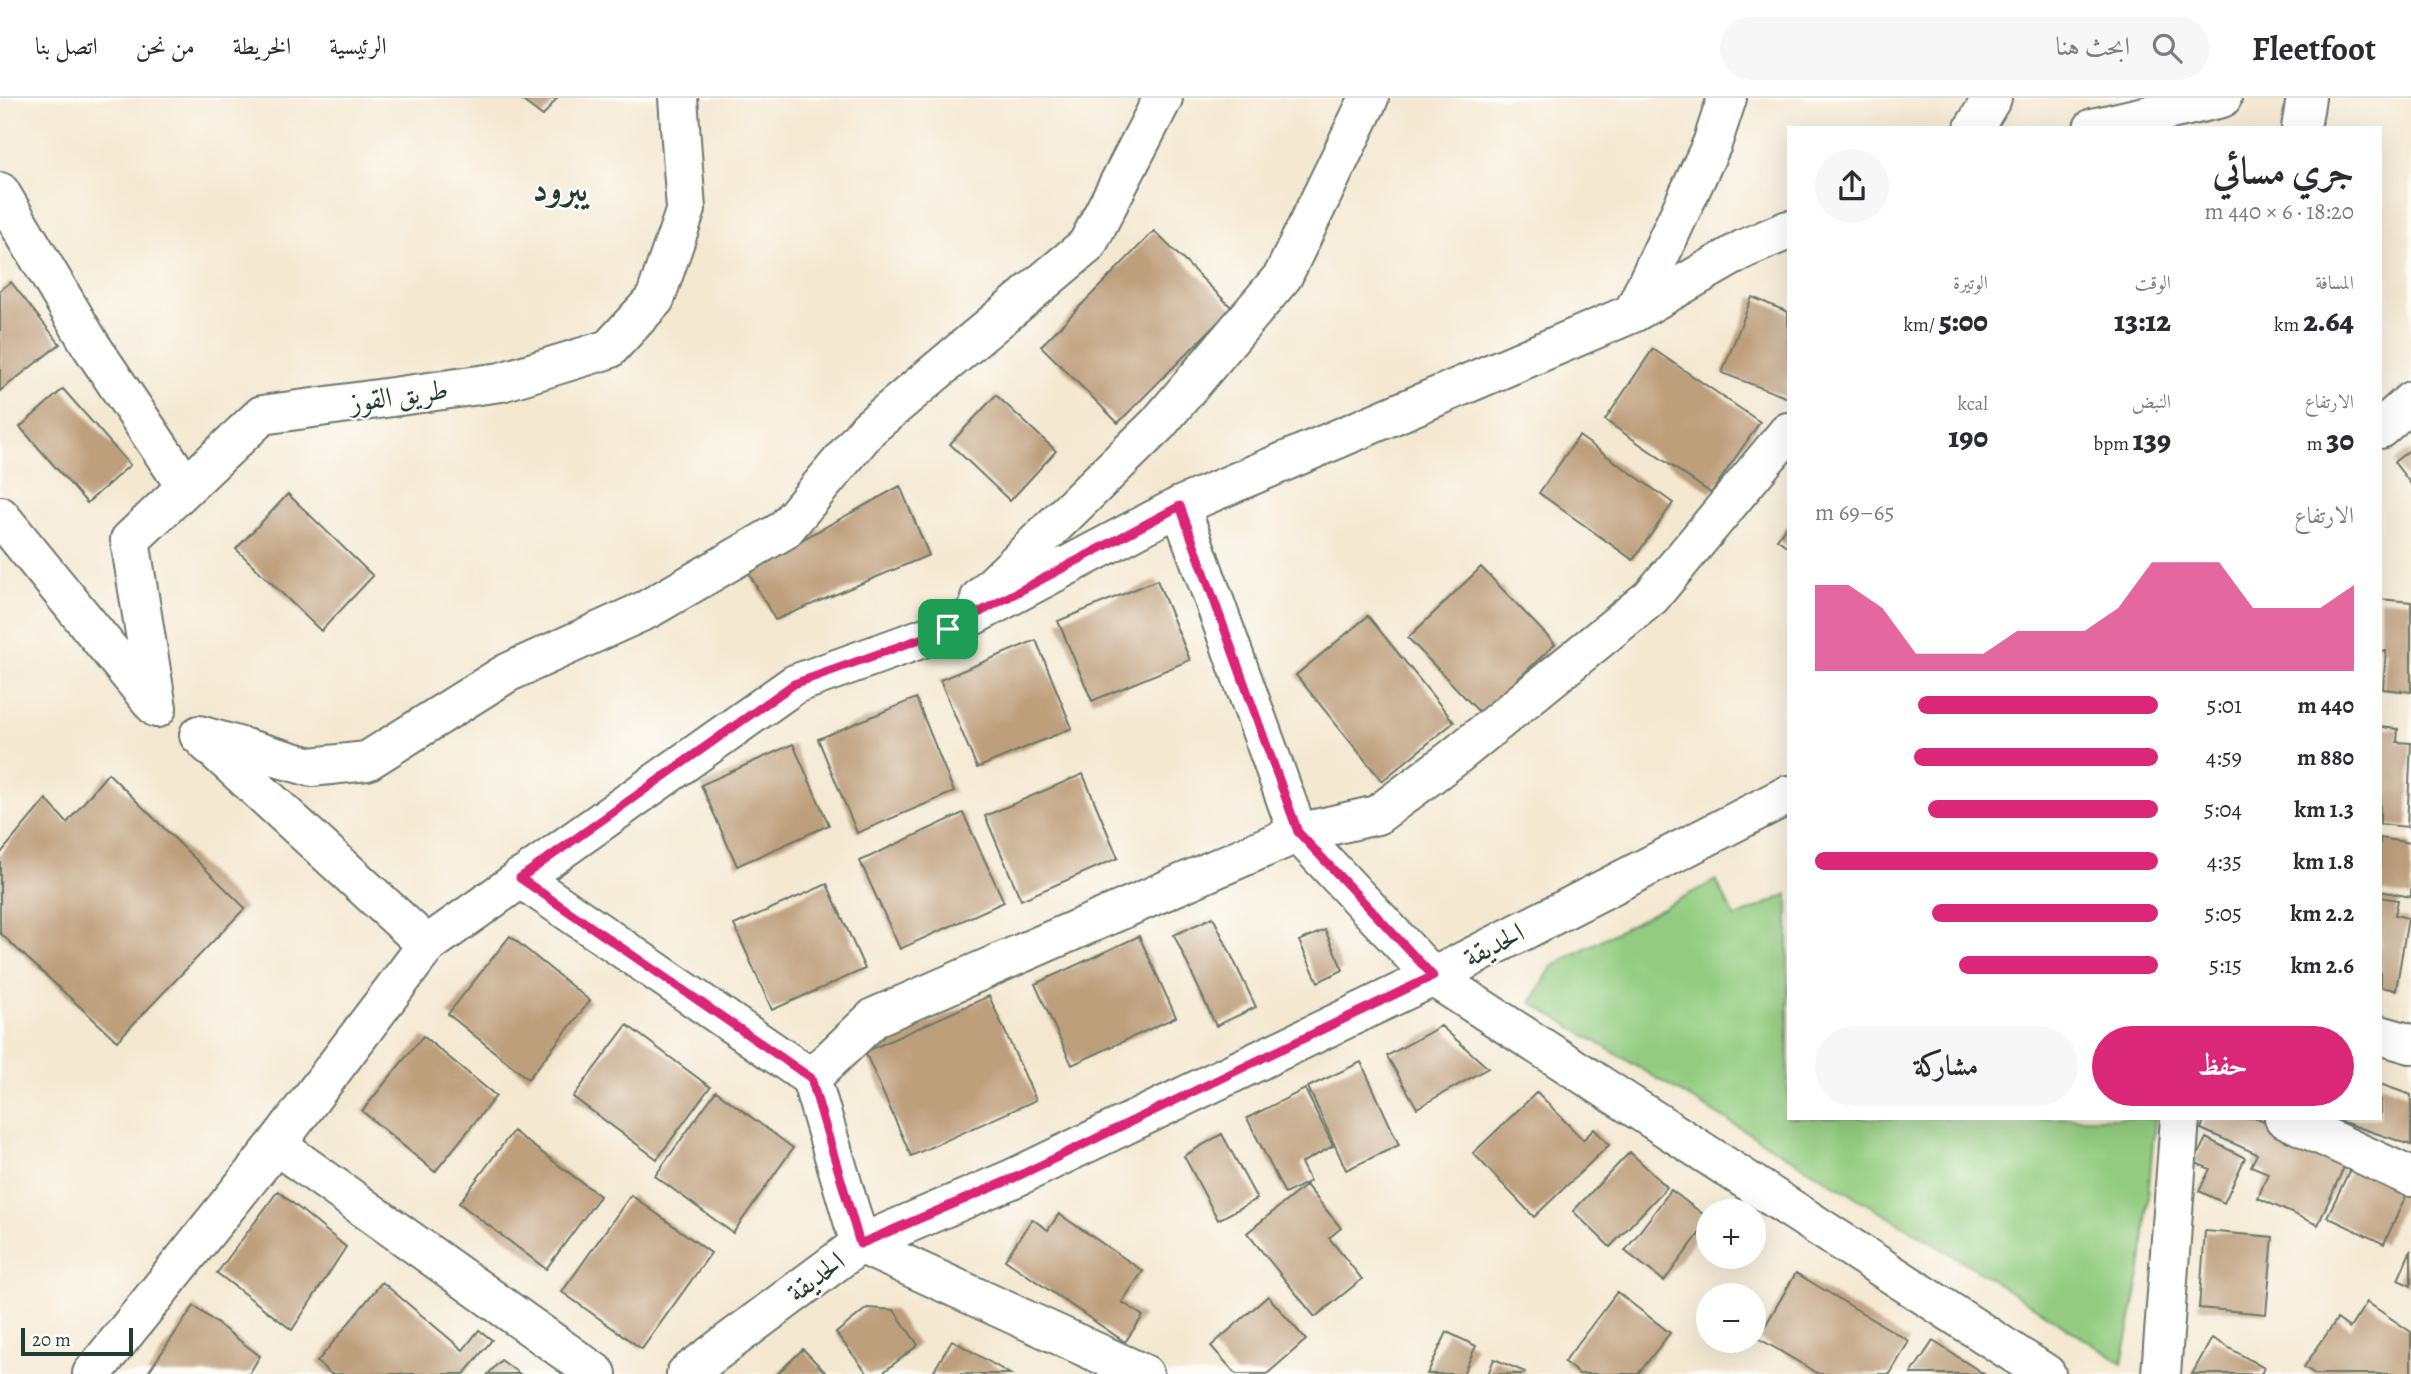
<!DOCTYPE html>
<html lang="ar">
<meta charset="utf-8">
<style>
body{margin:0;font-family:Alegreya,Amiri,serif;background:#f7f7f7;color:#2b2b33;direction:rtl;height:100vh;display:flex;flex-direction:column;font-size:26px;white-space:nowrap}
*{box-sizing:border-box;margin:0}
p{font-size:23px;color:#7c7c81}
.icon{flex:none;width:38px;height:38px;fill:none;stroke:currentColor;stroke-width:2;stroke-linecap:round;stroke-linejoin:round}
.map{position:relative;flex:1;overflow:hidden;direction:ltr}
.sheet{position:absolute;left:1787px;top:28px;width:595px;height:994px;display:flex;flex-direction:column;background:#fff;border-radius:0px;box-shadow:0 7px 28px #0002;direction:rtl}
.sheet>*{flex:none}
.tools{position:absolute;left:1696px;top:1101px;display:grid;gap:14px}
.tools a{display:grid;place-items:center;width:70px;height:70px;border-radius:50%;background:#fff;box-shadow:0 7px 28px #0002;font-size:35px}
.scale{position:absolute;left:21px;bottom:18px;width:112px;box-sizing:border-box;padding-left:7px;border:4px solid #1f3d34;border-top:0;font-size:19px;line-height:24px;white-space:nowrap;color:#1f3d34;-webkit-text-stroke:5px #fdfcf7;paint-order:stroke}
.pin{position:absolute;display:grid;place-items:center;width:60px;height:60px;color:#fff;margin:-30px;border-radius:14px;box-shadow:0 4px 10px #0006}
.round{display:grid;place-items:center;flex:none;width:74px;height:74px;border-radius:37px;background:#f7f7f7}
.summary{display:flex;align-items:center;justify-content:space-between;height:119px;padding:0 28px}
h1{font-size:38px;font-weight:800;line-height:52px}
.stats{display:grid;grid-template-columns:repeat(3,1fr);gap:10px;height:119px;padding:7px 28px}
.stats div{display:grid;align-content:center}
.stats b{font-size:30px;font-weight:800}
.stats small{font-size:19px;font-weight:400}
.stats p{font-size:19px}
.chart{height:196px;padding:14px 28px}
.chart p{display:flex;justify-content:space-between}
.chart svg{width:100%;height:126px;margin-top:7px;fill:#db2777;opacity:.7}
.action{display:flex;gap:14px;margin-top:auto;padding:14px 28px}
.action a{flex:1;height:80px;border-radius:42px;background:#db2777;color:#fff;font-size:28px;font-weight:800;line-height:80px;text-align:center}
.action a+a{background:#f7f7f7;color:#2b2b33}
ul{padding:0 28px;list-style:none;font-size:23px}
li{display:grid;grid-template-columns:112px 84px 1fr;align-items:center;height:52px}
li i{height:18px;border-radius:9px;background:#db2777}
header{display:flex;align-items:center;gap:42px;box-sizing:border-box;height:98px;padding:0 35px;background:#fff;border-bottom:2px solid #e1e1e2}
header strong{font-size:33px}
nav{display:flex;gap:38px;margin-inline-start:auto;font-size:24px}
.search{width:490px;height:63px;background:#f7f7f7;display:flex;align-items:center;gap:18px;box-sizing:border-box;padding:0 24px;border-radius:38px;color:#7c7c81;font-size:26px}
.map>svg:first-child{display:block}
.green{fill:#93cc80;stroke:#59845a;stroke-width:2}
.building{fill:#be9f7c}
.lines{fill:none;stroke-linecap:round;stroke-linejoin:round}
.minor-casing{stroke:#6a796b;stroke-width:42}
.minor{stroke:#fff;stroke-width:38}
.route-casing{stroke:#fff;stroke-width:14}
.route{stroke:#db2777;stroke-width:9}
.labels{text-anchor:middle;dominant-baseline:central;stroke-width:5;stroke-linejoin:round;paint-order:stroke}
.street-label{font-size:28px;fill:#1f3d34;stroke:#fdfcf7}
.district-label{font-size:35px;font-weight:bold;fill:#1f3d34;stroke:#fdfcf7}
</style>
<header>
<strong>Fleetfoot</strong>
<div class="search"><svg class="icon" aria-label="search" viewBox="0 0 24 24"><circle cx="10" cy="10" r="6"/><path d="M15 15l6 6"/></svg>ابحث هنا</div>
<nav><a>الرئيسية</a><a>الخريطة</a><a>من نحن</a><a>اتصل بنا</a></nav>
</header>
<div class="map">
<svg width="2411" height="1276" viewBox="0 0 2411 1276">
<rect width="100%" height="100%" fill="#fdfcf7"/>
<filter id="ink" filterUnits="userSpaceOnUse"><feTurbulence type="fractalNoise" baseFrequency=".0143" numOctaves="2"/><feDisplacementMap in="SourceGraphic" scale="14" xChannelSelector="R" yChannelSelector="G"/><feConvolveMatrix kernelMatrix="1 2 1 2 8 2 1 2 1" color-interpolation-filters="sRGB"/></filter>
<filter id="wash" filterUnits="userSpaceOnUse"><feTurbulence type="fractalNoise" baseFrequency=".00686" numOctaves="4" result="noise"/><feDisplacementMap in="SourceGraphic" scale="28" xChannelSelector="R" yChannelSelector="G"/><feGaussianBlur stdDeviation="1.57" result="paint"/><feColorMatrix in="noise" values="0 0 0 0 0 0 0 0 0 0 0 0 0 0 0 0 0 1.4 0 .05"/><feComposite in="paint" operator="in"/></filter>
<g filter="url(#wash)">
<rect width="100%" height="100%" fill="#f4e8d1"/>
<!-- green -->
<path class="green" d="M1716 782 1735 820 1788 796V1020H2155L2142 1167 2122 1265 1974 1170 1531 905 1553 867Z"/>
<g id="blocks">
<!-- building -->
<path class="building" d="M519 0H557L543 18Z
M1154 133 1232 210 1118 325 1041 248Z
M11 184 60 246 0 293V192Z
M1752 199 1788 214V300L1722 275Z
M1653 251 1760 324 1711 395 1605 322Z
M63 291 130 367 87 405 20 329Z
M996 297 1056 353 1010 403 950 346Z
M1579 338 1673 405 1633 462 1539 395Z
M2411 351V386L2394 364Z
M900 388 929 457 775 522 747 472Z
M288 396 373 478 321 533 236 451Z
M1788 426V449L1777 441Z
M1481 469 1555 546 1481 616 1408 540Z
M1157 482 1190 562 1092 603 1058 523Z
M2380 501 2411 504V594L2383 591 2386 553H2380Z
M1368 518 1454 624 1382 683 1296 577Z
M1036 542 1072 630 977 670 940 582Z
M916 600 954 694 857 735 818 641Z
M2380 629 2398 631 2397 644 2411 645 2407 729 2380 726Z
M793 646 829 727 737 768 701 687Z
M108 675 245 810 117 943 0 835V756L46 701 67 725Z
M1083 676 1118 760 1021 802 985 718Z
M963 715 1004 804 900 851 860 763Z
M2380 740 2411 745V799L2380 793Z
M827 786 865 871 772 912 734 827Z
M2380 799 2398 802 2395 817 2408 820 2396 892 2380 889Z
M1213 819 1256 909 1216 928 1174 837Z
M1325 832 1343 872 1318 884 1299 843Z
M510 838 590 903 528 981 448 916Z
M1139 838 1176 919 1072 967 1035 886Z
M989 898 1036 1002 911 1058 865 954Z
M627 927 710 989 657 1061 573 999Z
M1441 928 1488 970 1417 1010 1387 958Z
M423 938 496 998 435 1074 362 1013Z
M1361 964 1399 1047 1346 1072 1308 989Z
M2380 986 2411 997V1047L2334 1021 2380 1020Z
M1305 991 1333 1048 1301 1065 1310 1083 1285 1096 1247 1020Z
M716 993 793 1050 733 1135 655 1078Z
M1537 994 1583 1042 1594 1031 1609 1047 1534 1119 1473 1055Z
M2205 1020H2257L2348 1060 2318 1127 2258 1100 2268 1075 2251 1068 2257 1056 2201 1031Z
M513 1033 600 1098 546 1171 459 1105Z
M1222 1036 1257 1101 1218 1122 1184 1058Z
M2206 1040 2245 1060 2224 1105 2199 1093 2210 1071 2194 1064Z
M1630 1054 1667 1089 1610 1149 1573 1113Z
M2353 1065 2409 1091 2384 1146 2327 1119Z
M1306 1087 1341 1130 1329 1140 1362 1181 1315 1219 1247 1135Z
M1671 1092 1708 1120V1124L1664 1183 1625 1153Z
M278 1093 346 1149 292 1232 217 1175Z
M631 1097 711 1155 642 1251 562 1194Z
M1059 1116 1143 1173 1122 1204 1143 1218 1125 1244 1005 1162 1032 1121 1048 1132Z
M2205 1133 2273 1139 2266 1216 2199 1210Z
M2411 1152V1188L2398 1182Z
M1796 1175 1909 1243 1890 1276H1819L1758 1240Z
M382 1184 463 1252 479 1232 492 1242 464 1276H331L317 1264Z
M1617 1194 1670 1235 1638 1276H1579L1564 1264Z
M1268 1198 1306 1242 1267 1276H1236L1211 1248Z
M2367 1204 2411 1234V1276H2315L2304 1269 2337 1221 2350 1230Z
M194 1208 260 1258 249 1276H147Z
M867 1210 894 1212 918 1247 881 1276H868L836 1235Z
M1447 1234 1476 1248 1463 1276H1427Z
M2212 1240 2264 1270 2261 1276H2192Z
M952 1242 1010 1276H932Z
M1933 1243 1984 1276H1911Z
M803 1251 827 1276H777Z
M1494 1261 1525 1274 1524 1276H1488Z
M501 1262 520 1276H488Z"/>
</g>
</g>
<g filter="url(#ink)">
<use href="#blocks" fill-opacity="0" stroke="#6a796b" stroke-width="2"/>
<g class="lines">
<!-- minor casing -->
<g class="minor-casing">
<path id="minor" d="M1974 30 1992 0
M2093 30 2222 0
M2301 30 2306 0
M0 94 90 246 186 389
M1633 215 1712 46 1727 0
M2380 331 2411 303
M1180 408 1298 735 1433 879 2046 1276
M0 418 155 608
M980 500 1158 326 1283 178 1369 0
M157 610 130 442 262 317 501 284 609 251 655 201 686 111 678 0
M199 637 311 669 367 663 507 575 648 511 784 432 869 330 1087 147 1163 0
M204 642 427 847
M520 780 811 980 860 1146 1144 1276
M2380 937 2411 946
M811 980 875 919 1298 735 1377 717 1452 661 1651 499 1788 334
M2284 1020 2411 1079
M276 1047 597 1276
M92 1276 276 1047 427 847 795 586 948 531 1180 408 1633 215 1744 151 1788 132
M686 1276 860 1146 1014 1080 1433 879 1788 697
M2161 1276 2180 1020"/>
</g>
<!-- minor -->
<use href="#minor" class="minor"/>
</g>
</g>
<g class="lines" filter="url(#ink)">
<!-- route casing -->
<g class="route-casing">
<path id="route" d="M1180 408 1298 734 1433 878 1014 1080 860 1146 811 980 520 780 794 586 948 531Z"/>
</g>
<!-- route -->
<use href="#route" class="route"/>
</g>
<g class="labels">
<!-- street labels -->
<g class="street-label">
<text transform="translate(399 298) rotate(-8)">طريق القوز</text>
<text transform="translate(1494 847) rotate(-27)">الحديقة</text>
<text transform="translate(816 1179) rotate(-37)">الحديقة</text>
</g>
<!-- district labels -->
<g class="district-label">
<text x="560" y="90">يبرود</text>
</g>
</g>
</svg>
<div class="tools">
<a>+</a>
<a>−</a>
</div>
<div class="scale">20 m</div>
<div class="pin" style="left:948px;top:531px;background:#1e9e55"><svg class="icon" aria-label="arrive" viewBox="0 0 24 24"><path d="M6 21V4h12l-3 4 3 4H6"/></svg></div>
<section class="sheet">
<div class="summary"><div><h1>جري مسائي</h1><p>18:20 · 6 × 440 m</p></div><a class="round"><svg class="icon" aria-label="share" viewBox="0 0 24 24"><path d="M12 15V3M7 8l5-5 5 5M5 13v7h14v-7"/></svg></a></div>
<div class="stats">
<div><p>المسافة</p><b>2.64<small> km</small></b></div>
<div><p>الوقت</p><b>13:12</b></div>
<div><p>الوتيرة</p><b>5:00<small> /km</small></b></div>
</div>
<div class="stats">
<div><p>الارتفاع</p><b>30<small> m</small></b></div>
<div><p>النبض</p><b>139<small> bpm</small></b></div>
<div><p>kcal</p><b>190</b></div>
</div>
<div class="chart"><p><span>الارتفاع</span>65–69 m</p>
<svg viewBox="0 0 160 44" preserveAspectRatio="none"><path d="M0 44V14L10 14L20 22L30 38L40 38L50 38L60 30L70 30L80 30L90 22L100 6L110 6L120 6L130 22L140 22L150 22L160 14V44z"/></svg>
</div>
<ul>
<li><b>440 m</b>5:01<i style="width:70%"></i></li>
<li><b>880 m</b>4:59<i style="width:71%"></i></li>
<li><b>1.3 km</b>5:04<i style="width:67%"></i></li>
<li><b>1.8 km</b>4:35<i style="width:100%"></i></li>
<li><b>2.2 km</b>5:05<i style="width:66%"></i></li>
<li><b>2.6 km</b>5:15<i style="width:58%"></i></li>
</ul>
<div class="action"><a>حفظ</a><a>مشاركة</a></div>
</section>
</div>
